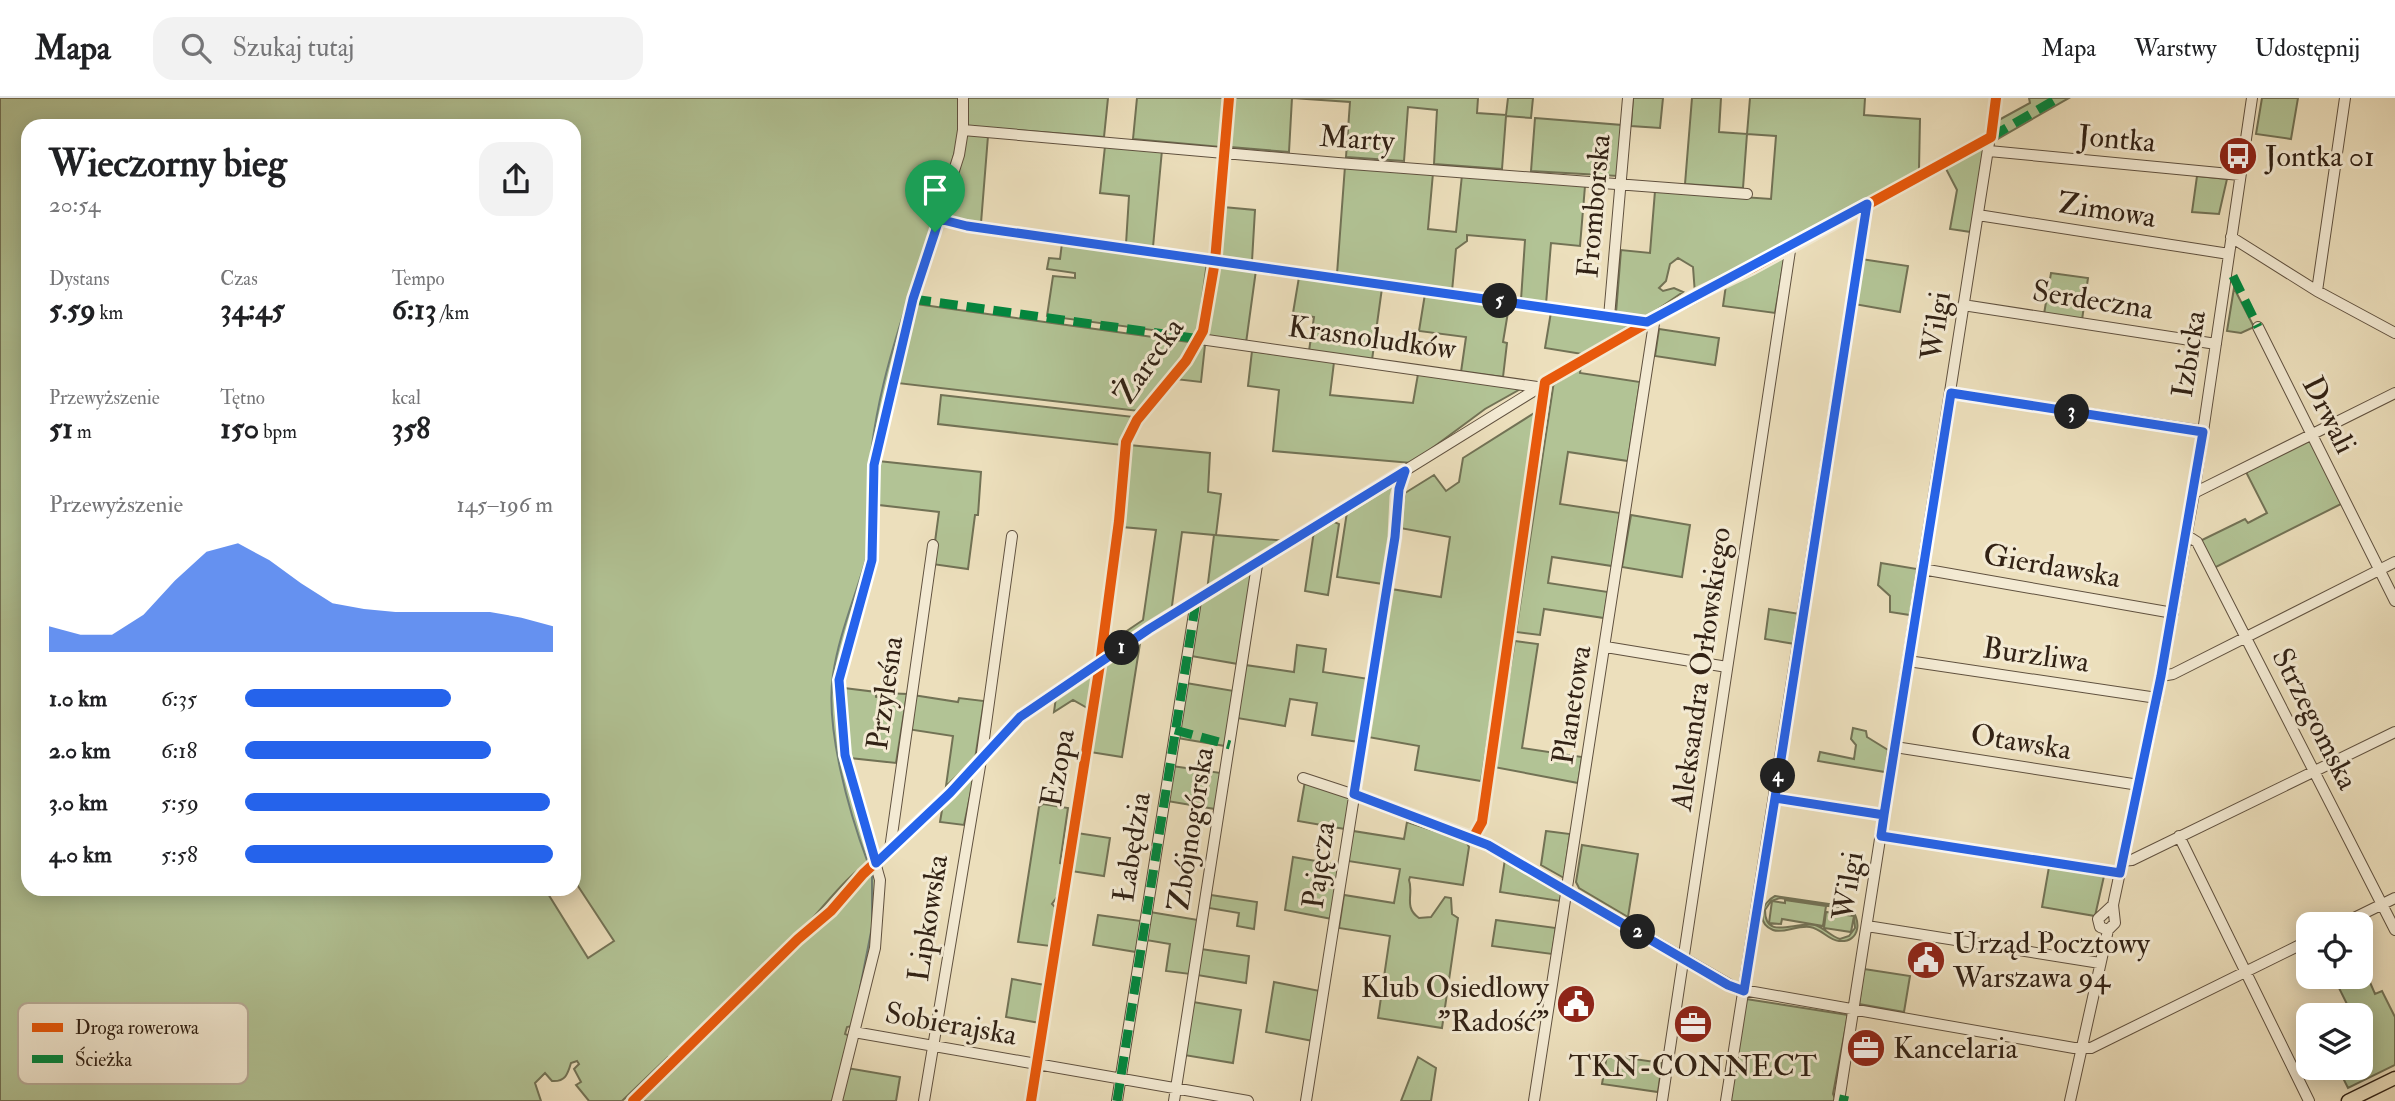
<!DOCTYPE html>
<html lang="pl">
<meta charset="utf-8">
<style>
body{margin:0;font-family:"IM FELL Double Pica",serif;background:#f2f2f2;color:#202124;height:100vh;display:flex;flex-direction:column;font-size:26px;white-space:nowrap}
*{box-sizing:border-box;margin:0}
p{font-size:23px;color:#757577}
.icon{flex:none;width:38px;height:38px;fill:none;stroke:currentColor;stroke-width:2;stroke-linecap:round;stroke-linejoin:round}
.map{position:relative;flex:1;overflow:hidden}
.panel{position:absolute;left:21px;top:21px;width:560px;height:777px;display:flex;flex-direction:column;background:#fff;border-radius:21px;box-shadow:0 4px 18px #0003}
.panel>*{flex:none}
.controls{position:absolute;left:2296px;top:814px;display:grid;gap:14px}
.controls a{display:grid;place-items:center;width:77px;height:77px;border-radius:14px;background:#fff;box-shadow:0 4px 18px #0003;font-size:35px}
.pin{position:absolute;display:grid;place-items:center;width:60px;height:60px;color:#fff;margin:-72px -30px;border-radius:50% 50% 50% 0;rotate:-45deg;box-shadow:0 0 7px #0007}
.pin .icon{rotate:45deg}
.km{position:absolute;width:35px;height:35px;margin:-18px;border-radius:50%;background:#222;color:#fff;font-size:19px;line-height:35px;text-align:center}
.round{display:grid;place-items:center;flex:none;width:74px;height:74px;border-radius:21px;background:#f2f2f2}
.summary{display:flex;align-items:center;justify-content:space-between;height:119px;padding:0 28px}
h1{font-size:38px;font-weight:700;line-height:52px}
.metrics{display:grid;grid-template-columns:repeat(3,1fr);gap:10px;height:119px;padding:7px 28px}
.metrics div{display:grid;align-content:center}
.metrics b{font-size:30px;font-weight:700}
.metrics small{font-size:19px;font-weight:400}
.metrics p{font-size:19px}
.chart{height:196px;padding:14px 28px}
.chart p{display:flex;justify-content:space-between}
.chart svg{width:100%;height:126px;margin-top:7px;fill:#2563eb;opacity:.7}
ul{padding:0 28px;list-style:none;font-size:23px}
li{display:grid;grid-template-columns:112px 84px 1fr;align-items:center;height:52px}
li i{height:18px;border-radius:9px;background:#2563eb}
header{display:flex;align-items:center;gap:42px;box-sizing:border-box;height:98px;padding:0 35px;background:#fff;border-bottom:2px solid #e0e0e0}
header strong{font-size:33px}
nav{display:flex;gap:38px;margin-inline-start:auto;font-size:24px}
.search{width:490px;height:63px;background:#f2f2f2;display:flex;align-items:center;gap:18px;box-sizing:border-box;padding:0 24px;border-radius:21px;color:#757577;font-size:26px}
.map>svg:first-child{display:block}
.green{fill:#b2c395;stroke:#727255;stroke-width:2;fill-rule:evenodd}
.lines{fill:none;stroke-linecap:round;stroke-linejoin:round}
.stream{stroke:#707e74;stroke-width:2}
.minor-casing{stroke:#60513f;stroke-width:12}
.major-casing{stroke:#322215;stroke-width:15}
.minor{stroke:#f3ead3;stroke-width:10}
.major{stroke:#ecdfbc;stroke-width:12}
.quiet{stroke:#00873e;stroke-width:9;stroke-dasharray:18 9;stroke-linecap:butt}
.cycleway-casing{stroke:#f3ead3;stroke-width:15}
.cycleway{stroke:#e8590c;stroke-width:10}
.route-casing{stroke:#fff;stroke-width:14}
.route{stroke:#2563eb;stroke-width:9}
.labels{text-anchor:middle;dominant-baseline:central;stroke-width:6;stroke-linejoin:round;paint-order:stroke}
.street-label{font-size:30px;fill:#322215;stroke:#f3ead3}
.poi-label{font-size:30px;fill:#322215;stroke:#f3ead3;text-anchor:start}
.key{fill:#f3ead3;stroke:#b9ae9a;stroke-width:2}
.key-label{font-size:19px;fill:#322215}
</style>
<header>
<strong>Mapa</strong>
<div class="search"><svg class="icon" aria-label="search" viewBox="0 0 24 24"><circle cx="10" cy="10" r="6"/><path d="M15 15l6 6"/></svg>Szukaj tutaj</div>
<nav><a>Mapa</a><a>Warstwy</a><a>Udostępnij</a></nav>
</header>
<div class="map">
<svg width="2395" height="1003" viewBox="0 0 2395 1003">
<rect width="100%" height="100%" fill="#ecdfbc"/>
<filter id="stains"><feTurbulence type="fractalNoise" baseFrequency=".00286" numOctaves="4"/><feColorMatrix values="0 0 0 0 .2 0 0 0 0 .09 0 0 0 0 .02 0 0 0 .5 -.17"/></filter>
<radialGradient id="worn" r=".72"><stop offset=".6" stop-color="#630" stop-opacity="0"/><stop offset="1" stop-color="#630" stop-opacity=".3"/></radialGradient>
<!-- green -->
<path class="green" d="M0 0H961V37L882 320 873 444 847 536 839 645 873 763C853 770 826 806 810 823 766 869 722 914 676 958L668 959 622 1003H589L576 987 581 984 574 971 579 966 577 963 571 965C568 975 566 984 552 983L545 975 535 985 541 1003H0ZM28 28H574V782L614 843 588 860 545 791H28Z
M965 0H1108L1104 39 966 28Z
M1137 0H1225L1221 49 1133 41Z
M1234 0H1478L1477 15 1506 17 1508 0H1533L1531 20 1506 18 1502 71 1434 66 1437 12 1408 9 1404 63 1346 59 1350 4 1292 0 1289 54 1230 49Z
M1633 0H1663L1660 30 1631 28Z
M1692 0H1721L1719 34 1747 36 1750 0H1865L1864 17 1920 21 1919 72 1787 145 1775 215 1723 208 1726 187 1695 196 1693 169 1678 160 1670 166 1666 183 1659 190 1663 193 1674 190 1683 194 1645 220 1616 215 1621 152 1650 155 1655 93 1771 101 1776 38 1747 36 1743 90 1685 86Z
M2029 0H2069L1994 43 1997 23 2030 5Z
M2262 0H2298L2291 41 2256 36Z
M1535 20 1622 27 1618 78 1531 73Z
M966 36 988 38 981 125 947 120 944 116Z
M1105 48 1162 52 1153 149 1126 146 1129 98 1100 95Z
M1985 48 1971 134 1950 131 1957 92 1945 69Z
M1345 68 1433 75 1428 131 1456 134 1462 77 1585 88 1580 148 1551 145 1546 206 1521 202 1525 142 1467 137V143L1456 151 1452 193 1337 176Z
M2197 78 2227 81 2219 116 2192 114Z
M1223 109 1255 112 1252 163 1220 159Z
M1062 145 1207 164 1197 238 1047 218 1053 178 1075 180V175L1047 171 1049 160 1060 161Z
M1861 161 1908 168 1900 214 1854 206Z
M1218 167 1256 172 1246 245 1207 239Z
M2051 175 2088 180 2082 222 2044 216Z
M1299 179 1382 190 1372 262 1309 253 1314 219 1293 215Z
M2234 190 2254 229 2241 235 2227 233Z
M1425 196 1509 208 1503 244 1507 245 1503 279 1461 274 1466 239 1419 233Z
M916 206 1196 245 1139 313 897 285Z
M1551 214 1632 226 1582 256 1545 250Z
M1659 231 1719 240 1715 267 1655 258Z
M1200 245 1205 247 1201 284 1175 281Z
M1252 253 1334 264 1330 297 1413 305 1418 276 1524 289 1485 311 1412 365 1273 353 1279 292 1248 288Z
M1581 267 1580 275 1640 284 1628 363 1568 354 1560 406 1620 415 1612 468 1552 459 1548 485 1608 494 1604 520 1544 511 1540 537 1516 534 1554 283Z
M941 297 1134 319 1122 347 938 326Z
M1539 312 1481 683 1415 672 1419 648 1368 639 1391 491 1441 499 1450 439 1400 430 1405 395 1434 377 1446 393 1459 384 1463 360Z
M2310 339 2343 405 2214 470 2200 443 2245 421 2248 425 2267 415 2245 372Z
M1129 347 1210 355 1208 394 1221 396 1216 437 1287 443 1207 493 1214 437 1182 434 1171 515 1105 555 1106 547 1143 522 1156 432 1122 429Z
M878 363 981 374 978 417H975L968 471 932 466 939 414 879 407Z
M1390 387 1396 392 1383 486 1337 479 1347 414Z
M1631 417 1690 427 1682 479 1622 469Z
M1332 423 1339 426 1328 497 1305 493 1314 433Z
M1881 465 1917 471 1910 517 1890 514V498L1878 487Z
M1253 471 1238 566 1191 558 1199 504Z
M1769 511 1800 516 1795 546 1765 541Z
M1141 539 1122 659 1090 654 1103 567Z
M1515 543 1538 546 1522 650 1582 659 1578 685 1494 669Z
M1297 547 1326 551 1323 574 1369 581 1359 644 1312 637 1317 605 1290 601 1285 628 1237 620 1245 567 1294 574Z
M1095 573 1089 611 1073 602 1054 614 1056 599Z
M1186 585 1234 593 1225 648 1177 640Z
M844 590 876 594V599L883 600 884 595 907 596 896 665 850 660 846 643Z
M913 597 958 604 959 600 984 603 975 661 946 688 953 638 907 631Z
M1853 630 1866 633 1867 639 1888 652 1885 674 1818 663 1820 654 1854 661 1856 647 1851 641Z
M1172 668 1221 675 1215 711 1167 703Z
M970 681 973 684 964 727 940 724 943 706Z
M1305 683 1351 697 1345 731 1298 723Z
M1043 706 1068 710 1060 765 1063 766 1057 799 1052 806 1056 810 1050 848 1018 844 1039 709Z
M1407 724 1466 743 1469 749 1463 787 1410 779 1409 782C1414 796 1403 809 1419 820L1431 819 1445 799 1451 800 1452 816 1458 820 1442 930 1378 920 1390 838 1339 830 1344 797 1394 805 1400 771 1348 763 1353 733 1404 741Z
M1546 733 1570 736 1564 780 1541 767Z
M1077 735 1110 740 1104 778 1071 773Z
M1582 747 1638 756 1628 819 1579 790 1576 784Z
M1293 759 1339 767 1332 821 1285 812Z
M1505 761 1562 795 1560 803 1500 794Z
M2049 769 2104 778 2095 818 2042 809Z
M875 771 878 781 873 850 852 928 847 929 845 936 850 938 834 1003H641Z
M1211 797 1257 804 1254 831 1237 828 1239 815 1209 810Z
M1775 798 1849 809C1862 820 1861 845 1839 843 1828 842 1822 831 1810 829 1797 827 1783 836 1773 832 1756 825 1761 805 1775 798ZM1780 800 1847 811 1854 818 1826 814 1824 830 1851 834 1854 818 1855 830 1849 838 1840 841C1830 838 1825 830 1815 827 1795 823 1765 843 1765 812L1771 803Z
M1785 802 1826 808 1823 828 1782 821 1781 826 1769 825 1772 803 1785 805Z
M1150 814 1198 822 1190 876 1166 873 1170 846 1146 842Z
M1098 817 1141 823 1136 854 1093 847Z
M1496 822 1556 830 1552 856 1492 848Z
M1201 851 1249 858 1246 885 1197 877Z
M1864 871 1910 878 1904 914 1859 906Z
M2338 879 2347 885 2353 879H2357L2360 884 2369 882 2375 896 2382 893 2395 919V967L2348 990 2338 970H2361V917H2331L2348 908 2334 880Z
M1012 881 1045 887 1040 925 1006 919Z
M1274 884 1320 893 1313 943 1266 934Z
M1746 901 1848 917 1833 996 1836 1003H1730Z
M1193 904 1241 912 1233 965 1184 957Z
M1607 957 1662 965 1658 994 1602 986Z
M1418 959 1436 970 1431 1003H1401Z
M847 970 900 979 896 1003H840Z"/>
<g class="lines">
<!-- stream -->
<path class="stream" d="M868 420C864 292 922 174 955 53
M868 454C857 495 839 535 833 577 825 630 849 714 868 765
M860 890 872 829V777"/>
<!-- minor casing -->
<g class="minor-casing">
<path id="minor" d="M963 32 1338 65 1747 96
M1989 53 2240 77
M1978 117 2229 156
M939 121 967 128 1647 224
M2231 139 2317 193 2395 235
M2317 193 2345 0
M1963 207 2216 246
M1609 219 1628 0
M2258 229 2395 503
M1200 241 1537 289
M1951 295 2203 333
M2194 395 2395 295
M2186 437 2197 444 2395 832
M1922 471 2173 515
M1606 549 1727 569
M1908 563 2157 600
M2161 578 2173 576 2395 464
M1895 649 2139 687
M1303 680 1391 709 1488 747 1737 891 2074 950H2091L2308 843
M1775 700 1884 717
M1881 738 2120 775
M2179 738 2309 1003
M890 751 933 447
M2122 763 2132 762 2395 634
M863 776 950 695 1020 619 1149 531 1616 242 1991 39
M2342 826 2395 800
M1867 828 2100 865
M2108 832 2115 825 2113 807 2157 600 2194 395 2252 0
M2108 832 2100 829 2098 821 2113 807
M854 934 1248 1003
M837 1003 875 850 880 782 845 657 839 582 872 462 874 367 913 201 959 57 963 32V0
M924 1003 981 662 1012 438
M1031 1003 1100 566 1119 423 1126 344 1137 322 1186 263 1203 233 1215 163 1229 0
M1117 1003 1196 503
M1174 1003 1257 467
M1306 1003 1395 439 1397 399 1404 373
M1534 1003 1655 219
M1662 1003 1791 146
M1726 1003 1867 106
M1839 1003 1996 0
M2070 1003 2108 832"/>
</g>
<!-- major casing -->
<g class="major-casing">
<path id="major" d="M2348 1003 2395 980"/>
</g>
<!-- minor -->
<use href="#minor" class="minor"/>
<!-- major -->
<use href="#major" class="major"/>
<!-- quiet -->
<path class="quiet" d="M1991 39 2058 0
M2233 178 2258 229
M913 201 1200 241
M1175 632 1230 647
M1839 1001 1848 1003
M1117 1003 1196 503"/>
<!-- cycleway casing -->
<g class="cycleway-casing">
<path id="cycleway" d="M1404 373 1397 399 1395 439 1354 696 1473 740 1482 724 1545 284 1694 198 1752 170 1991 39 1996 0
M633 1003 798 841 831 813 863 776 950 695 1020 619 1149 531 1404 373
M1031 1003 1100 566 1119 423 1126 344 1137 322 1186 263 1203 233 1215 163 1229 0"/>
</g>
<!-- cycleway -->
<use href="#cycleway" class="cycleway"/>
</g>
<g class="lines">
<!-- route casing -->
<g class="route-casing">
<path id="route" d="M935 134 913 201 874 367 872 462 839 582 845 657 876 765 950 695 1020 619 1149 531 1405 373 1399 391 1395 439 1354 696 1488 747 1728 887 1744 893 1775 700 1884 717 1951 295 2203 334 2161 578 2120 775 1881 738 1884 717 1775 700 1867 106 1647 224 967 128 939 121 935 134"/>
</g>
<!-- route -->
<use href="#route" class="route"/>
</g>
<!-- icons -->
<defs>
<g id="bus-disc" transform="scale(2.0125)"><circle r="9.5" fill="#8f2418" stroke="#f3ead3"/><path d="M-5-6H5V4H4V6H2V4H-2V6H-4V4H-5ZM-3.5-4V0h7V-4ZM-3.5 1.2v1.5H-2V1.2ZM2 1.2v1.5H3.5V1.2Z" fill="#fff"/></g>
<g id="civic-disc" transform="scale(2.0125)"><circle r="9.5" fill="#8f2418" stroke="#f3ead3"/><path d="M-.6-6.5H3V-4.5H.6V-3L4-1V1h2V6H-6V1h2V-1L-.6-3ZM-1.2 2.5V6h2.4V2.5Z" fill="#fff"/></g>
<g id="office-disc" transform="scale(2.0125)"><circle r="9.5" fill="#8f2418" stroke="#f3ead3"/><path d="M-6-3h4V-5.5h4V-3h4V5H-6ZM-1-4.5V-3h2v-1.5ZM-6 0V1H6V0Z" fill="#fff"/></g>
</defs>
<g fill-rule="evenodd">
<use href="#bus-disc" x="2238" y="58"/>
<use href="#civic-disc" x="1926" y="862"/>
<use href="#civic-disc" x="1576" y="906"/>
<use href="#office-disc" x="1693" y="926"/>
<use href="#office-disc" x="1866" y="950"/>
</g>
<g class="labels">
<!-- street labels -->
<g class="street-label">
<text transform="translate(1357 41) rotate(4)">Marty</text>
<text transform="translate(2117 41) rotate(5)">Jontka</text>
<text transform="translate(1594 108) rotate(-85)">Fromborska</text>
<text transform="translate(2107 112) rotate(9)">Zimowa</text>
<text transform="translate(2093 202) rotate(9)">Serdeczna</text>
<text transform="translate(1936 228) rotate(-82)">Wilgi</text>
<text transform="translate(1372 240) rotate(8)">Krasnoludków</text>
<text transform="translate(2189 256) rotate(-81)">Izbicka</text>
<text transform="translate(1149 263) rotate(-55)">Żarecka</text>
<text transform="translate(2329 317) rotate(63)">Drwali</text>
<text transform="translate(2052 468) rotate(10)">Gierdawska</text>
<text transform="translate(2036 557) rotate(8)">Burzliwa</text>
<text transform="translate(1701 571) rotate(-82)">Aleksandra Orłowskiego</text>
<text transform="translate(885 595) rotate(-82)">Przyleśna</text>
<text transform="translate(1572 607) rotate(-81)">Planetowa</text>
<text transform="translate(2315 621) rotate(63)">Strzegomska</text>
<text transform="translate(2021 644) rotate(9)">Otawska</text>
<text transform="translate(1058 670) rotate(-80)">Ezopa</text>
<text transform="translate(1191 731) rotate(-81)">Zbójnogórska</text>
<text transform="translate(1132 749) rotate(-81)">Łabędzia</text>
<text transform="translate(1319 767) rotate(-82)">Pajęcza</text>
<text transform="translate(1848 788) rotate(-81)">Wilgi</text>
<text transform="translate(928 820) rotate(-81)">Lipkowska</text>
<text transform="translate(951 926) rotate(10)">Sobierajska</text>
</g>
<!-- poi labels -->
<g class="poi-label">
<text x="2265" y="58">Jontka 01</text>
<text x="1953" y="845">Urząd Pocztowy<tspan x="1953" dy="34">Warszawa 94</tspan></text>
<text x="1549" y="889" text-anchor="end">Klub Osiedlowy<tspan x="1549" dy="34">"Radość"</tspan></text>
<text x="1893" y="950">Kancelaria</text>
<text x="1693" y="968" text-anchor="middle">TKN-CONNECT</text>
</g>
</g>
<!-- legend -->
<rect x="18" y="905" width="230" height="81" rx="10" class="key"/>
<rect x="32" y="925" width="31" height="9" fill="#e8590c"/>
<rect x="32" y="957" width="31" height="8" fill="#00873e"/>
<g class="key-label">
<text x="75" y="936">Droga rowerowa</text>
<text x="75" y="968">Ścieżka</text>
</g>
<rect width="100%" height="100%" filter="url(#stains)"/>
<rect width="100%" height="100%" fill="url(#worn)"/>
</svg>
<div class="controls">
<a><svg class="icon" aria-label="locate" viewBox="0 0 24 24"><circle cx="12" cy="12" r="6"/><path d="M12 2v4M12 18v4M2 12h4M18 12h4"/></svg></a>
<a><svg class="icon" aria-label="layers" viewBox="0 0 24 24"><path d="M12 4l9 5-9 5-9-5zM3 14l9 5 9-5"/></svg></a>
</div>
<div class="pin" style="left:935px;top:134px;background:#1e9e55"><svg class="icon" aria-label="arrive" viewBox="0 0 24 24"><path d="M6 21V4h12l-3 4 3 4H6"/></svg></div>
<b class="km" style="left:1122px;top:550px">1</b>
<b class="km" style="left:1638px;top:834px">2</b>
<b class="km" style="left:2072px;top:314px">3</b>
<b class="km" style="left:1778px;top:678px">4</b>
<b class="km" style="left:1500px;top:203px">5</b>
<section class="panel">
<div class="summary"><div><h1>Wieczorny bieg</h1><p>20:54</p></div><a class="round"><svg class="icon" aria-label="share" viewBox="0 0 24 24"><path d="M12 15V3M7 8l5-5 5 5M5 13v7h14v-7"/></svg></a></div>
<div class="metrics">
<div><p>Dystans</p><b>5.59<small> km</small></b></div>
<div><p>Czas</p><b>34:45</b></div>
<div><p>Tempo</p><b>6:13<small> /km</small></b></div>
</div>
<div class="metrics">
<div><p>Przewyższenie</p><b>51<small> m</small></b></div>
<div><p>Tętno</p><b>150<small> bpm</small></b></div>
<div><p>kcal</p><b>358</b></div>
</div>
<div class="chart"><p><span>Przewyższenie</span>145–196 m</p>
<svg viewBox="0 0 160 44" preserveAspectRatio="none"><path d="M0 44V35L10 38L20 38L30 31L40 19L50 9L60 6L70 12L80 20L90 27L100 29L110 30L120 30L130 30L140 30L150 32L160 35V44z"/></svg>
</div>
<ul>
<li><b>1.0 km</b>6:35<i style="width:67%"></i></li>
<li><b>2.0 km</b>6:18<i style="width:80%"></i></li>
<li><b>3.0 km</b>5:59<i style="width:99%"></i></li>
<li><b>4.0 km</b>5:58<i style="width:100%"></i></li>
</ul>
</section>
</div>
